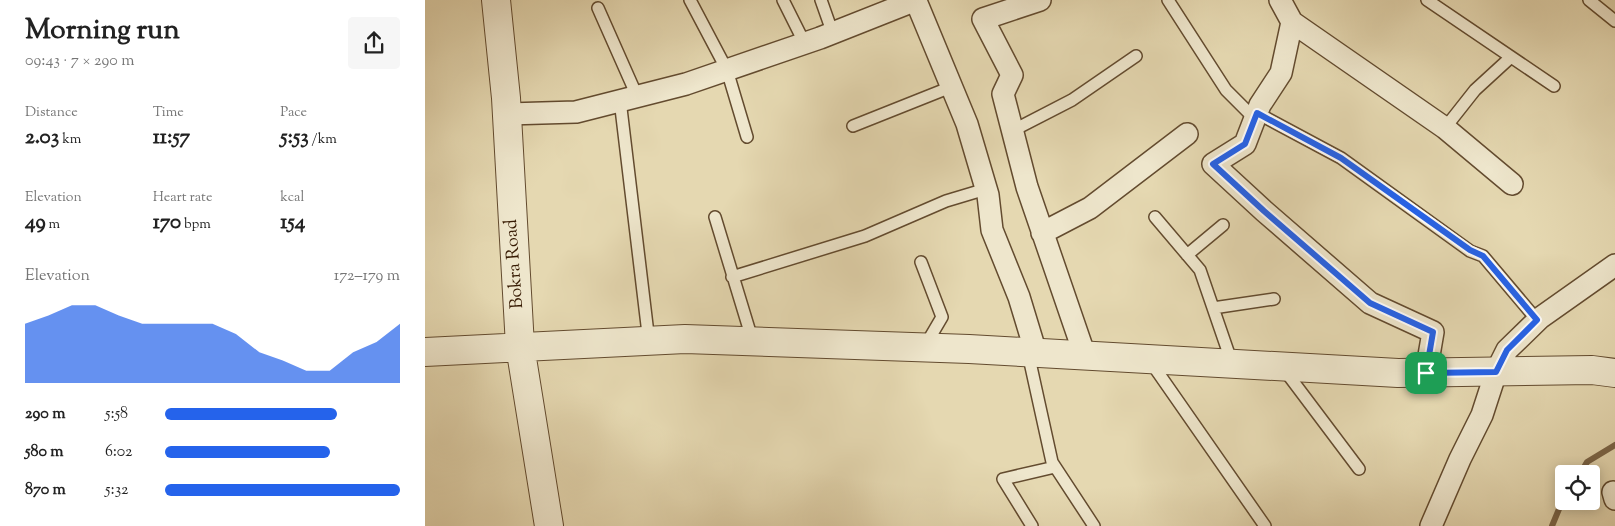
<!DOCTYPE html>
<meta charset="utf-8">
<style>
body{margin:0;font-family:"Sorts Mill Goudy",serif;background:#f6f6f6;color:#222;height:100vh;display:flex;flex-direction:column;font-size:19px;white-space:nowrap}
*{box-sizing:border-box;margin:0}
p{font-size:16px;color:#767676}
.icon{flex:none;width:28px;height:28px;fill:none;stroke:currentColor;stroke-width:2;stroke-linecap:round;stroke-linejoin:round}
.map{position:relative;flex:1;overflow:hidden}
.sheet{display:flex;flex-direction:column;background:#fff;width:425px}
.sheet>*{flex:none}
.buttons{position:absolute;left:1130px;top:465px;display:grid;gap:10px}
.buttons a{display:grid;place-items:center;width:45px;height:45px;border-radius:5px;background:#fff;box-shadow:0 2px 12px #0003;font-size:25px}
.pin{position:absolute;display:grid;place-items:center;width:42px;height:42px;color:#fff;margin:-21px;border-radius:10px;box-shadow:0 2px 8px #0006}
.round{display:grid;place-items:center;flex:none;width:52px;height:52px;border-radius:5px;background:#f6f6f6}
.overview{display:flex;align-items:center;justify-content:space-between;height:85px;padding:0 25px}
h1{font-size:28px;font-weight:700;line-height:38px}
.metrics{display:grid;grid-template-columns:repeat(3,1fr);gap:8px;height:85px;padding:5px 25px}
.metrics div{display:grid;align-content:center}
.metrics b{font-size:21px;font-weight:700}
.metrics small{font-size:14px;font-weight:400}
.metrics p{font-size:14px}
.chart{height:140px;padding:10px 25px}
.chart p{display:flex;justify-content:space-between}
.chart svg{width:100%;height:90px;margin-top:5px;fill:#2563eb;opacity:.7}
ul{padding:0 25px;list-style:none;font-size:16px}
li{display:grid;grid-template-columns:80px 60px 1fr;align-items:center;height:38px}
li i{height:12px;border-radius:6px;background:#2563eb}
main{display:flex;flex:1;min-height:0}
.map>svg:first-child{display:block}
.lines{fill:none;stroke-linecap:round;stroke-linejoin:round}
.stream{stroke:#7c6648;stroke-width:6}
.service-casing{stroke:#634b2f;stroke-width:14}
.minor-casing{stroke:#634b2f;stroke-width:24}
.tertiary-casing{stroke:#634b2f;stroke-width:30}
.service{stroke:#eee6cc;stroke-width:11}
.minor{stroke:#eee6cc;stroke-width:21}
.tertiary{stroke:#eee6cc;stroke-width:28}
.route-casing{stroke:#fff;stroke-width:10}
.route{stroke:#2563eb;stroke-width:6}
.labels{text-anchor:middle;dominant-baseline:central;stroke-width:4;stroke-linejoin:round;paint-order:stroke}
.street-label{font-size:18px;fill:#381c04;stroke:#eee6cc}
</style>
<main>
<section class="sheet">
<div class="overview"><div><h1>Morning run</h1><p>09:43 · 7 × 290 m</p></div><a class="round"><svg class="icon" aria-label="share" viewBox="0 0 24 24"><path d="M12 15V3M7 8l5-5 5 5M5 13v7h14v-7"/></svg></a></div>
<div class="metrics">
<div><p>Distance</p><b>2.03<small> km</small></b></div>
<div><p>Time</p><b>11:57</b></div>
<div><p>Pace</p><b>5:53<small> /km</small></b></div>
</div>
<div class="metrics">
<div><p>Elevation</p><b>49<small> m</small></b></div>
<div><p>Heart rate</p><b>170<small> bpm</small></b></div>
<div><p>kcal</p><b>154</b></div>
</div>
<div class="chart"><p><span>Elevation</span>172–179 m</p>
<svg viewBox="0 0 160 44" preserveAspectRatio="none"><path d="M0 44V15L10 11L20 6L30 6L40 11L50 15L60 15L70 15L80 15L90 20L100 29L110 33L120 38L130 38L140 29L150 24L160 15V44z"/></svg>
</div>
<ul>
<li><b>290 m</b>5:58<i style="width:73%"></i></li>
<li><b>580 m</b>6:02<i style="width:70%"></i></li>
<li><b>870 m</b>5:32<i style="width:100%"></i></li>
</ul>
</section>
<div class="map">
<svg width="1190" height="526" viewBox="0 0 1190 526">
<rect width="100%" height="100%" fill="#e5d8b1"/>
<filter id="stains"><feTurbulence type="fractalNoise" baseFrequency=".004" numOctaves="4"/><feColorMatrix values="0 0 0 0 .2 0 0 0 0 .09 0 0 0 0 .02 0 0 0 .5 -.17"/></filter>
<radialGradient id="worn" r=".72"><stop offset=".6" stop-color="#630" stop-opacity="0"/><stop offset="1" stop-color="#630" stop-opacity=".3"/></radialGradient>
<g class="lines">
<!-- stream -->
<path class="stream" d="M1155 474 1162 462 1190 445
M1127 526 1134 509 1139 500"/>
<!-- service casing -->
<g class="service-casing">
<path id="service" d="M265 0 302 70 322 137
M358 0 380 44
M396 0 408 34
M743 0 801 90 830 119
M1002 0 1129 86
M1164 0 1190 21
M173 8 212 96
M195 100 224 342
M832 113 916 158 1045 251 1058 256 1112 320
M428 126 526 87
M1020 128 1050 90 1086 57
M587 131 647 100 711 56
M290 217 328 342
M730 217 775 270 807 363
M762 255 798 225
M496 262 517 317 500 346
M307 277 440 236 521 201 561 189
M788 308 849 299
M603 353 627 462 669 526
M725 361 840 526
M858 368 934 469
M607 526 578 479 630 467"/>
</g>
<!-- minor casing -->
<g class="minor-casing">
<path id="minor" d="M615 0 558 19 587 75 578 94 602 187 660 356
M855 0 867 22 856 73 835 105 820 144 788 164 839 211 945 303 1008 332 1001 373
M491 1 542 124 563 195 567 230 594 297 611 353
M867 22 1020 128 1087 184
M80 114 151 112 261 84 395 38 491 0
M617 233 665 208 762 134
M1188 492 1190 499
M1006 526 1035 459 1057 415 1071 372 1082 350 1115 318 1190 265"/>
</g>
<!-- tertiary casing -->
<g class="tertiary-casing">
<path id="tertiary" d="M71 0 81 98 95 346 124 526
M0 352 260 339 544 349 973 373 1167 370 1190 373"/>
</g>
<!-- service -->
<use href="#service" class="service"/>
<!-- minor -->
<use href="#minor" class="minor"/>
<!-- tertiary -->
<use href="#tertiary" class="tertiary"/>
</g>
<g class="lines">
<!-- route casing -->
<g class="route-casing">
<path id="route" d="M832 113 916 158 1045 250 1058 256 1112 320 1082 350 1071 372 1001 373 1008 332 945 303 839 211 788 164 820 144Z"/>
</g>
<!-- route -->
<use href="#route" class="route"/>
</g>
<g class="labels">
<!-- street labels -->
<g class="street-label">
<text transform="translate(90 264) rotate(-94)">Bokra Road</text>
</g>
</g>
<rect width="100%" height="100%" filter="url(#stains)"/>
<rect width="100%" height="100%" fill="url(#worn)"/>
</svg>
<div class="buttons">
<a><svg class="icon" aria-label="locate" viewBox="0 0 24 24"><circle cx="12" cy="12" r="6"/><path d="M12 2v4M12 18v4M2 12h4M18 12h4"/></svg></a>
</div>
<div class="pin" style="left:1001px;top:373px;background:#1e9e55"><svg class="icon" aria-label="arrive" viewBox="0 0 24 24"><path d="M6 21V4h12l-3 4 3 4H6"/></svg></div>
</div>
</main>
